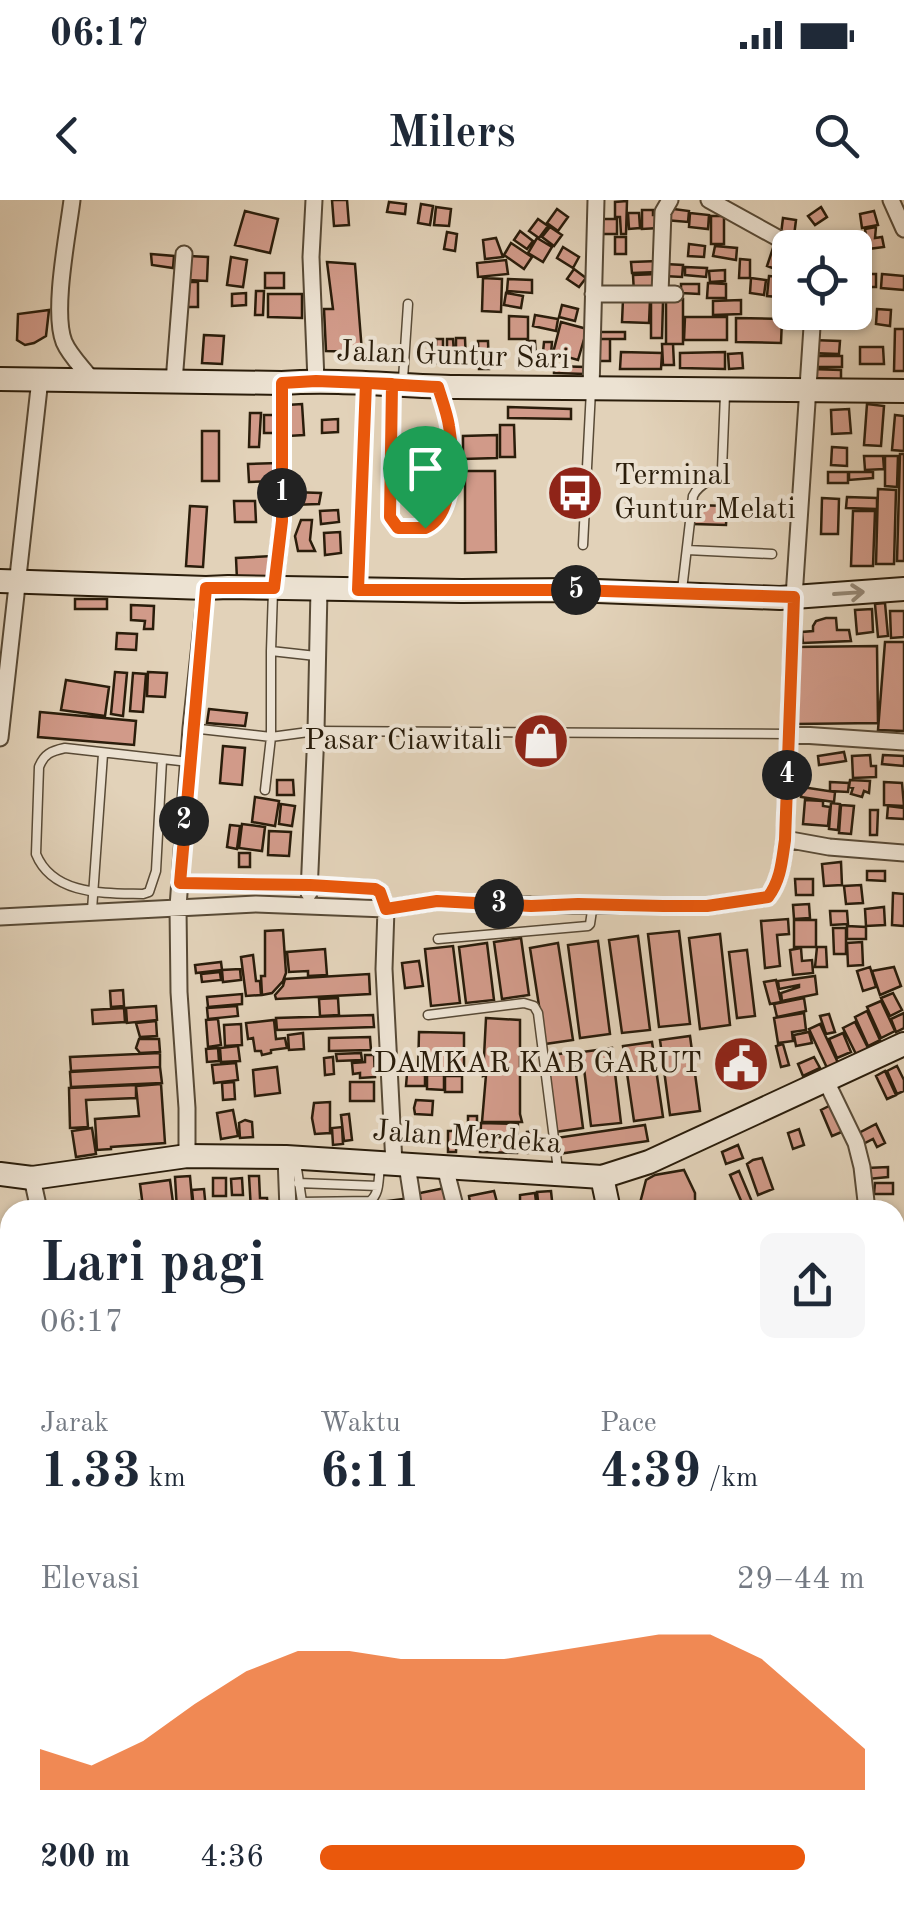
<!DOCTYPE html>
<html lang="id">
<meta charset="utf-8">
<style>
body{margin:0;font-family:"Old Standard TT",serif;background:#f6f6f7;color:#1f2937;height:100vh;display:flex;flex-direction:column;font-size:38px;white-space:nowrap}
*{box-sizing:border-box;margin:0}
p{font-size:32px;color:#747a83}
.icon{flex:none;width:55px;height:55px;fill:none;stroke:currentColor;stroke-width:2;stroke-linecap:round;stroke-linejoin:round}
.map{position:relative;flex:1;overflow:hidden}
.panel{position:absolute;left:0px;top:1000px;width:905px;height:718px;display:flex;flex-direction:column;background:#fff;border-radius:30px 30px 0 0;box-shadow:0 2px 8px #0004}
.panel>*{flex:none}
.controls{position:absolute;left:772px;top:30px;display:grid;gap:20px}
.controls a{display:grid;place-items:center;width:100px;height:100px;border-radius:15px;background:#fff;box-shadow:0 2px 8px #0004;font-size:50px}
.pin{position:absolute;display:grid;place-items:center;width:85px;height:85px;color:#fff;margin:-102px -42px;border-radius:50% 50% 50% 0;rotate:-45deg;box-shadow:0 0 10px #0007}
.pin .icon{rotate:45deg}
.km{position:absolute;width:50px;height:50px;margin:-25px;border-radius:50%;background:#222;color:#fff;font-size:28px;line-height:50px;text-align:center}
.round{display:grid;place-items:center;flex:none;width:105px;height:105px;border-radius:15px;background:#f6f6f7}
.headline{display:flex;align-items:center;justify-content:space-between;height:170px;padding:0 40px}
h1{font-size:55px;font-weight:800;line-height:75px}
.metrics{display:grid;grid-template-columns:repeat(3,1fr);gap:15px;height:170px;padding:10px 40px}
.metrics div{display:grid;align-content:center}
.metrics b{font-size:50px;font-weight:800}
.metrics small{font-size:28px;font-weight:400}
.metrics p{font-size:28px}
.chart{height:280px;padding:20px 40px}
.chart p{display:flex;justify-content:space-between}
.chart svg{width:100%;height:180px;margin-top:10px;fill:#ea580c;opacity:.7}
ul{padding:0 40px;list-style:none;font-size:32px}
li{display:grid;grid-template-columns:160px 120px 1fr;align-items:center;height:75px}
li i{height:25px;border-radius:12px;background:#ea580c}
.status{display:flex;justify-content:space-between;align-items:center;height:70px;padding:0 50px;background:#fff;direction:ltr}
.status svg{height:28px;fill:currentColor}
header{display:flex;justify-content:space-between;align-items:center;height:130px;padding:0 40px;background:#fff;font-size:45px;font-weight:800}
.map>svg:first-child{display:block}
.building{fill:#d19a89;stroke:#2a1d0b;stroke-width:2.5}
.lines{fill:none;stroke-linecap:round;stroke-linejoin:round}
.lane-casing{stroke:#584a36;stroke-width:11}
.street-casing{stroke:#584a36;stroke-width:19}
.secondary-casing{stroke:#2a1d0b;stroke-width:26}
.path{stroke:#2a1d0b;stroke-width:2.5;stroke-dasharray:2.5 5;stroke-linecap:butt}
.lane{stroke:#ece2d2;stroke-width:8}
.street{stroke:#ece2d2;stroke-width:15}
.secondary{stroke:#ece2d2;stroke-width:22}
.oneway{stroke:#958978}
.route-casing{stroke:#fff;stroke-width:20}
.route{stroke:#ea580c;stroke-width:12}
.labels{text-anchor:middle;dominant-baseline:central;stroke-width:8;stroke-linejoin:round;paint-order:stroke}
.street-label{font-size:30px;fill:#2a1d0b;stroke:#ece2d2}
.poi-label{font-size:30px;fill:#2a1d0b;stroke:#ece2d2;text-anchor:end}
</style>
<div class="status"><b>06:17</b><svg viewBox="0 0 49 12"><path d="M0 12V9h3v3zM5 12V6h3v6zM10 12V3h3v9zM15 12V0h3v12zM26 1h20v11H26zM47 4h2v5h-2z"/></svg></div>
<header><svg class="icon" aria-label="back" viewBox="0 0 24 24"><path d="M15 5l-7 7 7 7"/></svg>Milers<svg class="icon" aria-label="search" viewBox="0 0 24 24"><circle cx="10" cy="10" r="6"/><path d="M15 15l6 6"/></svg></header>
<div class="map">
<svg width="904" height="1716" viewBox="0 0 904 1716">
<rect width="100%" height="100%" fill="#e2d2b9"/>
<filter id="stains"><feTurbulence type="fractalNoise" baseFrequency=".002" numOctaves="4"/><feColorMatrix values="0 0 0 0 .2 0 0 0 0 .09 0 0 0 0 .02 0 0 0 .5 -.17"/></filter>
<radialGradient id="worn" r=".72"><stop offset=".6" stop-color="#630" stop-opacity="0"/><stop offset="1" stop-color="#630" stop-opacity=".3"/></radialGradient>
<!-- building -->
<path class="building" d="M332 0H347L349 25 334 26Z
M627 1 626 34H621L620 17H615V2Z
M389 2 406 4 405 14 387 12Z
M421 4 433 6 430 25 418 23Z
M436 7 451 9 449 26 434 25Z
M821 7 827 17 815 25 808 16Z
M666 8 689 11 688 22 665 20Z
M557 9 568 17 558 31 547 23Z
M642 10H653V15H656L659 28 642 29Z
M245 11 278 19 270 53 235 45Z
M874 11 878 25 862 28 860 14Z
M628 13H639L640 28 629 29Z
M690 13 709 15 708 29 689 27Z
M711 16H724V44H711Z
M783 18 796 20 794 36 781 34Z
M538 19 548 26 539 38 529 31Z
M597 19H617V34H597Z
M550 27 562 35 554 46 542 37Z
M876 27 875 38 882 37 884 47 868 49 865 29Z
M520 31 533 41 527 49 514 40Z
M447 32 457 34 455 51 444 49Z
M615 37H626V54H615Z
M496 38 503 57 485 59 483 40Z
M537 38 552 47 543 62 528 53Z
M775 42 790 53 783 72 767 66Z
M511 43 532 57 524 69 504 55Z
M689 44 705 46 704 57 688 56Z
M715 46 737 48 736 60 713 56Z
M563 47 579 57 573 68 557 58Z
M151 54 174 56 173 68 152 65Z
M189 56 208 57 207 81 188 80Z
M231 57 247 60 243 87 227 85Z
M740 59 750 60V78H739Z
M506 60 508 74 478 77 477 63Z
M658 61V72L632 73 631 62Z
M327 62 355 64 362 152 326 151 324 109H333Z
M665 64 683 65 682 77 664 76Z
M685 67 707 68 706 77 685 75Z
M574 69 586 78 579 87 567 79Z
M725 70V81L710 82 709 71Z
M265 73H284V88H265Z
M658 74 659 92 634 93 633 75Z
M862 74H876V87H862Z
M882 74 904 76V90L881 88Z
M769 76 790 78V98L767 96Z
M483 78 502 79 501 112 482 111Z
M751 78 766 80 764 95 750 93Z
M508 79 532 80V93L507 91Z
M185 82H198V107H186Z
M708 83 726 84V98H707Z
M681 84H699V94L681 93Z
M256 91H264L263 115H255Z
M246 93V105L232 106V94Z
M506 93 523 96 521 108 504 105Z
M268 94H302V118L268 117Z
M623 99 650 100 649 123 622 122Z
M666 99H683V144H666Z
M741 100V114L713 115V101Z
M651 102H663L662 138H651Z
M562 105 578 109 575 121 559 117Z
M877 109 891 110 890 126 876 124Z
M49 110 46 136 34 143 25 145 17 140 18 114Z
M535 115 558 119 556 131 533 126Z
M509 116 528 117V139H509Z
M685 117H727V140H684Z
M736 118 782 119 781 143 736 142Z
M561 122 587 129 578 160 553 153Z
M895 129H904V171H894Z
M600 132H625V139H600Z
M204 135 224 136 222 164 202 163Z
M456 138H465L466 164 436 163V139H443V153H447V139H453L454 153H456Z
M595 139H610V161H596Z
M811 140 840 141 839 154 811 153Z
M478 141H488L489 169H479Z
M527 141H535L536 160 528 161Z
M544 142H552L550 164 542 163Z
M662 144H673L674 165H663Z
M860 147H883L884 164H860Z
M621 152 662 153 661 169H620Z
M725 152V169L680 168V153Z
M742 153 743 168 729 169 728 154Z
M810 156H842V167H810Z
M554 166 585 167V174L554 173Z
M811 169 841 170V179L810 178Z
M302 204 304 235 288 236 287 205Z
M867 204 884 206 881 246 864 245Z
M508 207 571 209V219L508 218Z
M849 209 851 233 832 234 831 210Z
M250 213H261L259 247H249Z
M264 215H278L277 233H264Z
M895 215 904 216V251L892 250Z
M338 219V232L322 233V220Z
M500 225H514L515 257H500Z
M202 231H219V281H202Z
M497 235V258L463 259V236Z
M832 247 847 248V266L831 265Z
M900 254H904V361H897Z
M864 256H883L884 269 865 270Z
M885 256H898L897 287 885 286Z
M278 263V281L249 282 248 264Z
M423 266H441L440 297 422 296Z
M465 271H495L496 352 465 353Z
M828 272H848V283H828Z
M849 272H873V278L849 280Z
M878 289 896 290 894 364H876Z
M291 292 321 293 319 304 290 305Z
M847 297 877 298V309L846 308Z
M822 298 839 299 838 334H821Z
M234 301H255L256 322H235Z
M694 305 727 306 726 325 693 324Z
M190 306 207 307 203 367 186 366Z
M338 310 339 322 321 324 320 311Z
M853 311H875L873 366H851Z
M301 320H312L310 340 315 351H298L295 336Z
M340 332 341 353 325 355 324 333Z
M272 356V378L237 380 236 358Z
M75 399H107V409H75Z
M885 403 888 436 878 437 875 404Z
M131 405 154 406 153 429H144L145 421 131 420Z
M872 409 873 432 857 434 855 410Z
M890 411H904V437L891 438Z
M826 418H836L837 430H849L851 441 803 443 802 432 813 431V426L816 421Z
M117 433 137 434 136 450 116 449Z
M885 442H904V531L878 530Z
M877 446 878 523 795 524 794 447Z
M115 472 127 473 123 516 111 514Z
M148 472 167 473 165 497 147 496Z
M133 473 146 474 143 512 130 511Z
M66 480 109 487 105 516 61 510Z
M209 509 247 513 245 526 207 523Z
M40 512 136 521 134 545 38 537Z
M223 546 245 548 242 585 220 583Z
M844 552 846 561 819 565 818 556Z
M870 555 871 566H876V577L853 578 852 556Z
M883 555 904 556V566L882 564Z
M277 580H293L294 595H277Z
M850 580 870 581 869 593 864 591 862 597 851 594 853 588 849 587Z
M830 582 849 583 848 592 830 591Z
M884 582 902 583 904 606 884 605Z
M802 587 835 592 834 602 801 597Z
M255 597 279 601 275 626 252 622Z
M805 600 823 601V606L830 607 828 626 803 624Z
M831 603 840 604 838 630 829 629Z
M281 604 295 606 292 626 279 624Z
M841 605 854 606 851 634 839 633Z
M888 606 904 608V619L887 618Z
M870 610H878L877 635H870Z
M242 624 265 627 262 651 239 648Z
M230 625 240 626 237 649 227 647Z
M269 631 291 632 289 656 268 655Z
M239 653H250V667H239Z
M841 662 842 685 824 686 822 664Z
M867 671H885V681L867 680Z
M795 679H813V695H796Z
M861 685 863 703 846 704 844 686Z
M893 693 904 694V726L892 725Z
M809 704 810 718 794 719 793 705Z
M884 707 885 725 866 726 865 709Z
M830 711H847L848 724 831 725Z
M788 719 789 734 777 735 780 766 765 768 761 721Z
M794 720H816V747H794Z
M847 726 866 727V739H847Z
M833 728H846V754H834Z
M283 730 286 773 283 781 272 793 262 795 261 776H265V731Z
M679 731 690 824 659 827 648 734Z
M720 734 730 825 700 829 689 738Z
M638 736 650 830 622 833 609 740Z
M521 738 529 795 502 799 494 742Z
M598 741 610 834 580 838 568 745Z
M862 742 863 765 848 766 847 743Z
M487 743 494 800 466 803 459 747Z
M558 743 573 840 545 844 530 748Z
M453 746 460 803 431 806 425 749Z
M817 747H826L827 767H815Z
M801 748 802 761 812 760 813 773 793 775 790 750Z
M325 749 327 775 308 776V771L289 772 287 752Z
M747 750 755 816 737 818 729 752Z
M253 755 256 781H260L261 795 246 796 241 757Z
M419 761 423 786 405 788 402 763Z
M221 762 222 770 196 773 195 765Z
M870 767 876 787 863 791 857 771Z
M894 767 901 786 880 795 872 771Z
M240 769 241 780 223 782 222 770Z
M220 772 221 780 202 782 201 774Z
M369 774 370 794 276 799 275 795 283 786 285 779Z
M815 776 817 794 782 801 781 793 799 787V785L779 789 778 781Z
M776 780 781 802 770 804 764 782Z
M123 790 124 806 111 807 110 791Z
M893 793 902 810 890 816 881 798Z
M242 794V804L208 807 207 797Z
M338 798 339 815 320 816 319 799Z
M804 798 806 811 777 817 774 804Z
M881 801 895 831 881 838 867 807Z
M156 806 157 820 127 823 126 808Z
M237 806 238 816 208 819 207 808Z
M124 808 125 822 93 824 92 810Z
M867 811 880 840 868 846 855 817Z
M804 813 806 830 792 832 793 841 778 843 774 818Z
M904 813V828L896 832 891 819Z
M829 814 835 832 826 834 820 816Z
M373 815 374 827 277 830 276 818Z
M486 818 520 820V914L522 922H482L486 875 483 876Z
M218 819 221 845 208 847 206 820Z
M274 820 276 839 285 838 287 848 271 850V853L262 855 261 851H255L253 838 248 839 246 823Z
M156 821 157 836 140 837 136 823Z
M855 822 869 850 857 856 843 828Z
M241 824 242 845 225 846 224 825Z
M820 824 839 865 828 870 809 829Z
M419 832 464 833V874L418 873Z
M809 832 812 843 796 846 794 835Z
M303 833 304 849 289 850 288 835Z
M843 833 851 852 837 858 829 839Z
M690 836 700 911 670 915 660 840Z
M370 837 371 850 329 851V838Z
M139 839H159L160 852 140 853 136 848Z
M652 842 663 917 634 921 623 846Z
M783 844 789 865 781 867 776 846Z
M238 846 240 861 221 862 220 848Z
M218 848 219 861 207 862 206 849Z
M612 848 621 923 591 926 582 852Z
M573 852 583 928 555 932 545 856Z
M160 853V867L71 871 70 857Z
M361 853 362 860 337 861 336 854Z
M365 855H374L375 877 360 878V873L353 874 352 863 365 862Z
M333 857 334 874 325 875 324 858Z
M814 857 820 868 803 876 798 864Z
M236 863 238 880 214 883 212 865Z
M897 866 904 880V891L897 894 887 871Z
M160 867 162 883 71 887 70 872Z
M277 867 280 893 255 896 253 870Z
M885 871 896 895 887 899 876 876Z
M407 874 425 875V886H406Z
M427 875H444V890L427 889Z
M445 876H462V892H445Z
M234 882 235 899 223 900 222 883Z
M350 882H374V901H350Z
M161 884 165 943 111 947V949L97 950 95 919 139 916 136 886Z
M136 885V898L86 900 88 927 70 928 69 888Z
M416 900 433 901 432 915 415 914 414 908Z
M330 902V933L315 934 312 918 314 903Z
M833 904 844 931 832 936 821 910Z
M233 910 238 936 221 939 217 913Z
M349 914 352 940 344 941 341 915Z
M468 916H477V938H468Z
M245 920 252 922 253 937 240 938 239 923Z
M481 923 518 924 517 953 480 952Z
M876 924 885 943 877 947 873 939 861 945 855 935Z
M645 925 648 941 558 954 556 938Z
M342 927 343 944 333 945 332 928Z
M92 928 96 954 76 957 72 931Z
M799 929 804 945 793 949 788 933Z
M448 931H457L456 952H448Z
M538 931 539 952 528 953 527 932Z
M738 945 743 958 726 964 722 952Z
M762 958 773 989 758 995 747 964 753 960Z
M888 967V977L868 979 867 968Z
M684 970 695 993V1010H641L640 1003 646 980 655 975Z
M739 971 755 1009 754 1010H745L730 975Z
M190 976 193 1010H177L175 977Z
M249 976H259L260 998H267L268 1010H251Z
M213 978H226V996H213Z
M242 978 243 995H232L231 979Z
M170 980 174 1010H128L127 1003 139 1001 140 1007H143L140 984Z
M875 983H893V994H874Z
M445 988 449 1008 417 1010 415 994Z
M204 989 206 1010H194L192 990Z
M494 991 499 1010H471L469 996Z
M551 991 553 1010H539L537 992Z
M535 993 537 1010H520V995Z
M404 999 405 1010H388L387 1001Z
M351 1001V1008L369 1007V1010H315L333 1008 332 1002Z
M904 1150V1173H895V1151Z
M0 1252 10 1255V1347L0 1349Z
M6 1375 10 1377V1467H4Z
M904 1439V1492H895V1440Z
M895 1556H904V1583L895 1584Z
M897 1587H904V1663L895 1664V1640L902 1639Z
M417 1708H438L440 1716H418Z
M468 1708H517L518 1716H470Z
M683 1708H716L717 1710 684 1714Z"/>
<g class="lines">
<!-- lane casing -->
<g class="lane-casing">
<path id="lane" d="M403 179 408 104
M392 186 389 313C391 319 391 324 397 327 405 333 427 330 435 324 441 319 445 310 447 303 457 265 450 227 439 191
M583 345 591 190
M687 350 772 354
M682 390 693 296C699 283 713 281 722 270L725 194
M271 451 273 391
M191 528 271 537 316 531 788 534
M162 560 156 671 149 692 143 694C106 693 53 696 36 654L39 567C44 554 51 551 65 548L189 562
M265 590 271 537V451L316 456
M92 710 103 554
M438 739 588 726 590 724 593 704
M428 815 524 803 534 806 538 813 558 970
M296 962 302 1002 370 1001C380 994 378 979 380 968
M298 983 378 986
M900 1380 904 1406"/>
</g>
<!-- street casing -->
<g class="street-casing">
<path id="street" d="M72 0C68 33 52 112 64 142 70 156 83 168 92 180
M314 0 311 57 316 181
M709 0 796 48
M891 0 904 29
M593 94H675
M660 94 663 12 670 0
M174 182 184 54
M591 190 596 0
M274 388 282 321V183
M788 534 904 542
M0 538 40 179
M785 639 829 647 904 653
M180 683 309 685 375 689 380 692 386 709 384 769 394 964
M309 693 316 531 319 389
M0 717 256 704 386 709 437 701 531 705 707 706 768 697C781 680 782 660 785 639L794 397 813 112
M826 881 856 943 862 967 867 1010
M187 956V908L179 792 178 707 191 528 206 388
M286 957 288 1010
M407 965 414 1010
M445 967 456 1010
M32 978 39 1010
M0 1244H10
M895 1381 904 1379
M271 1708 272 1716
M331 1708 332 1716
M392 1708 393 1716
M457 1708 459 1716
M533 1708 535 1716
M587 1708 589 1716
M192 1713 225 1708
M600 1716 643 1710"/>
</g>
<!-- secondary casing -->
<g class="secondary-casing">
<path id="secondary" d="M0 179 282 183C340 179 398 186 456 187 606 189 755 191 904 191
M0 381 206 388 228 387 462 391 572 390 780 398 904 389
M0 974 32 978 187 956 286 957 602 977 649 962 904 844
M602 977 609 1010
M744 1708 745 1716"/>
</g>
<!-- path -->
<path class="path" d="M358 373 365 201"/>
<!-- lane -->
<use href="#lane" class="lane"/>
<!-- street -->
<use href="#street" class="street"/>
<!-- secondary -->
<use href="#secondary" class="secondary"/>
</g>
<!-- one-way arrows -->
<defs><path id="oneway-shaft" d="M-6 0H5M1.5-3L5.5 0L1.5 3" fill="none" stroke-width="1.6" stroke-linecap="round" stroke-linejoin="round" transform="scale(2.5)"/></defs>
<use class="oneway" href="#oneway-shaft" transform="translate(849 393) rotate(-4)"/>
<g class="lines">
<!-- route casing -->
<g class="route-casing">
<path id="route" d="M425 328H398L390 317 392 184 316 181 282 183V321L274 388H206L180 683 310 685 375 689 380 692 386 709 437 701 531 706 578 704 663 706H707L768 697C781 680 782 660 785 640L794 397 572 390H358L366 183C390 184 414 186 438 187 442 200 447 213 449 226 454 253 455 317 425 328"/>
</g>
<!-- route -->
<use href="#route" class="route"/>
</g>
<!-- icons -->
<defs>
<g id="bus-disc" transform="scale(2.875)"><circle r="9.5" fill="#8f2418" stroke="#ece2d2"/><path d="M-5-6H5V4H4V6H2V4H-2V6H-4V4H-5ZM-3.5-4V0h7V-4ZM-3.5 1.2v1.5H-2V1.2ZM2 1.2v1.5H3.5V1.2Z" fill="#fff"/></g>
<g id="shop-disc" transform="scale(2.875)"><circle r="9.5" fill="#8f2418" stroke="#ece2d2"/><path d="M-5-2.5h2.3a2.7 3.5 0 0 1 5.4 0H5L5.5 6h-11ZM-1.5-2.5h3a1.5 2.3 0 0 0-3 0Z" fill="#fff"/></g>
<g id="civic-disc" transform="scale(2.875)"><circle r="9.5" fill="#8f2418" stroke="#ece2d2"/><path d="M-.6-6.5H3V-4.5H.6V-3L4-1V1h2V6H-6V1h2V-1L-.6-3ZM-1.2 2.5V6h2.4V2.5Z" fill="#fff"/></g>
</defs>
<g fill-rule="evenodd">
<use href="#bus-disc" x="575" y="293"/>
<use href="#shop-disc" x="541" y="541"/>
<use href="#civic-disc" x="741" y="864"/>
</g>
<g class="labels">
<!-- street labels -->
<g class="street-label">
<text transform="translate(453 156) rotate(2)">Jalan Guntur Sari</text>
<text transform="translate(467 938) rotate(4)">Jalan Merdeka</text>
</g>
<!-- poi labels -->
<g class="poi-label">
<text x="614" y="276" text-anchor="start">Terminal<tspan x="614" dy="34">Guntur Melati</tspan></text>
<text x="502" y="541">Pasar Ciawitali</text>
<text x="702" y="864">DAMKAR KAB GARUT</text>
</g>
</g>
<rect width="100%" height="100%" filter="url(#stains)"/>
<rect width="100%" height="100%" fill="url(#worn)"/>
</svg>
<div class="controls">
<a><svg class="icon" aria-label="locate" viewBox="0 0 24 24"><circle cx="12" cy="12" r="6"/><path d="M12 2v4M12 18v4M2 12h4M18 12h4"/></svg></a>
</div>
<div class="pin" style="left:425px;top:328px;background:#1e9e55"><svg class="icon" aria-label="arrive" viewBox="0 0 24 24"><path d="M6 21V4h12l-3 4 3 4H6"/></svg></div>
<b class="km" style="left:282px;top:293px">1</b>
<b class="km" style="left:184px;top:621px">2</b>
<b class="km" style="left:499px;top:704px">3</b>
<b class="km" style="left:787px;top:575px">4</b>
<b class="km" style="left:576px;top:390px">5</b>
<section class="panel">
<div class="headline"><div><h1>Lari pagi</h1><p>06:17</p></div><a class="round"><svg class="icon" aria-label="share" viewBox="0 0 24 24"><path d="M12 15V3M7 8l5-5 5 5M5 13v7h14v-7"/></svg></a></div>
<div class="metrics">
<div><p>Jarak</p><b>1.33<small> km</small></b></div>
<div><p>Waktu</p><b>6:11</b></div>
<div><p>Pace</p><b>4:39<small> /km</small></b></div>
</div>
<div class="chart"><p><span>Elevasi</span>29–44 m</p>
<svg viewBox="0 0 160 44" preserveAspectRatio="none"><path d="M0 44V34L10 38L20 32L30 23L40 15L50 10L60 10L70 12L80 12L90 12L100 10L110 8L120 6L130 6L140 12L150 23L160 34V44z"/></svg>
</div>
<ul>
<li><b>200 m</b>4:36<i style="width:89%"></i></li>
</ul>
</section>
</div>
